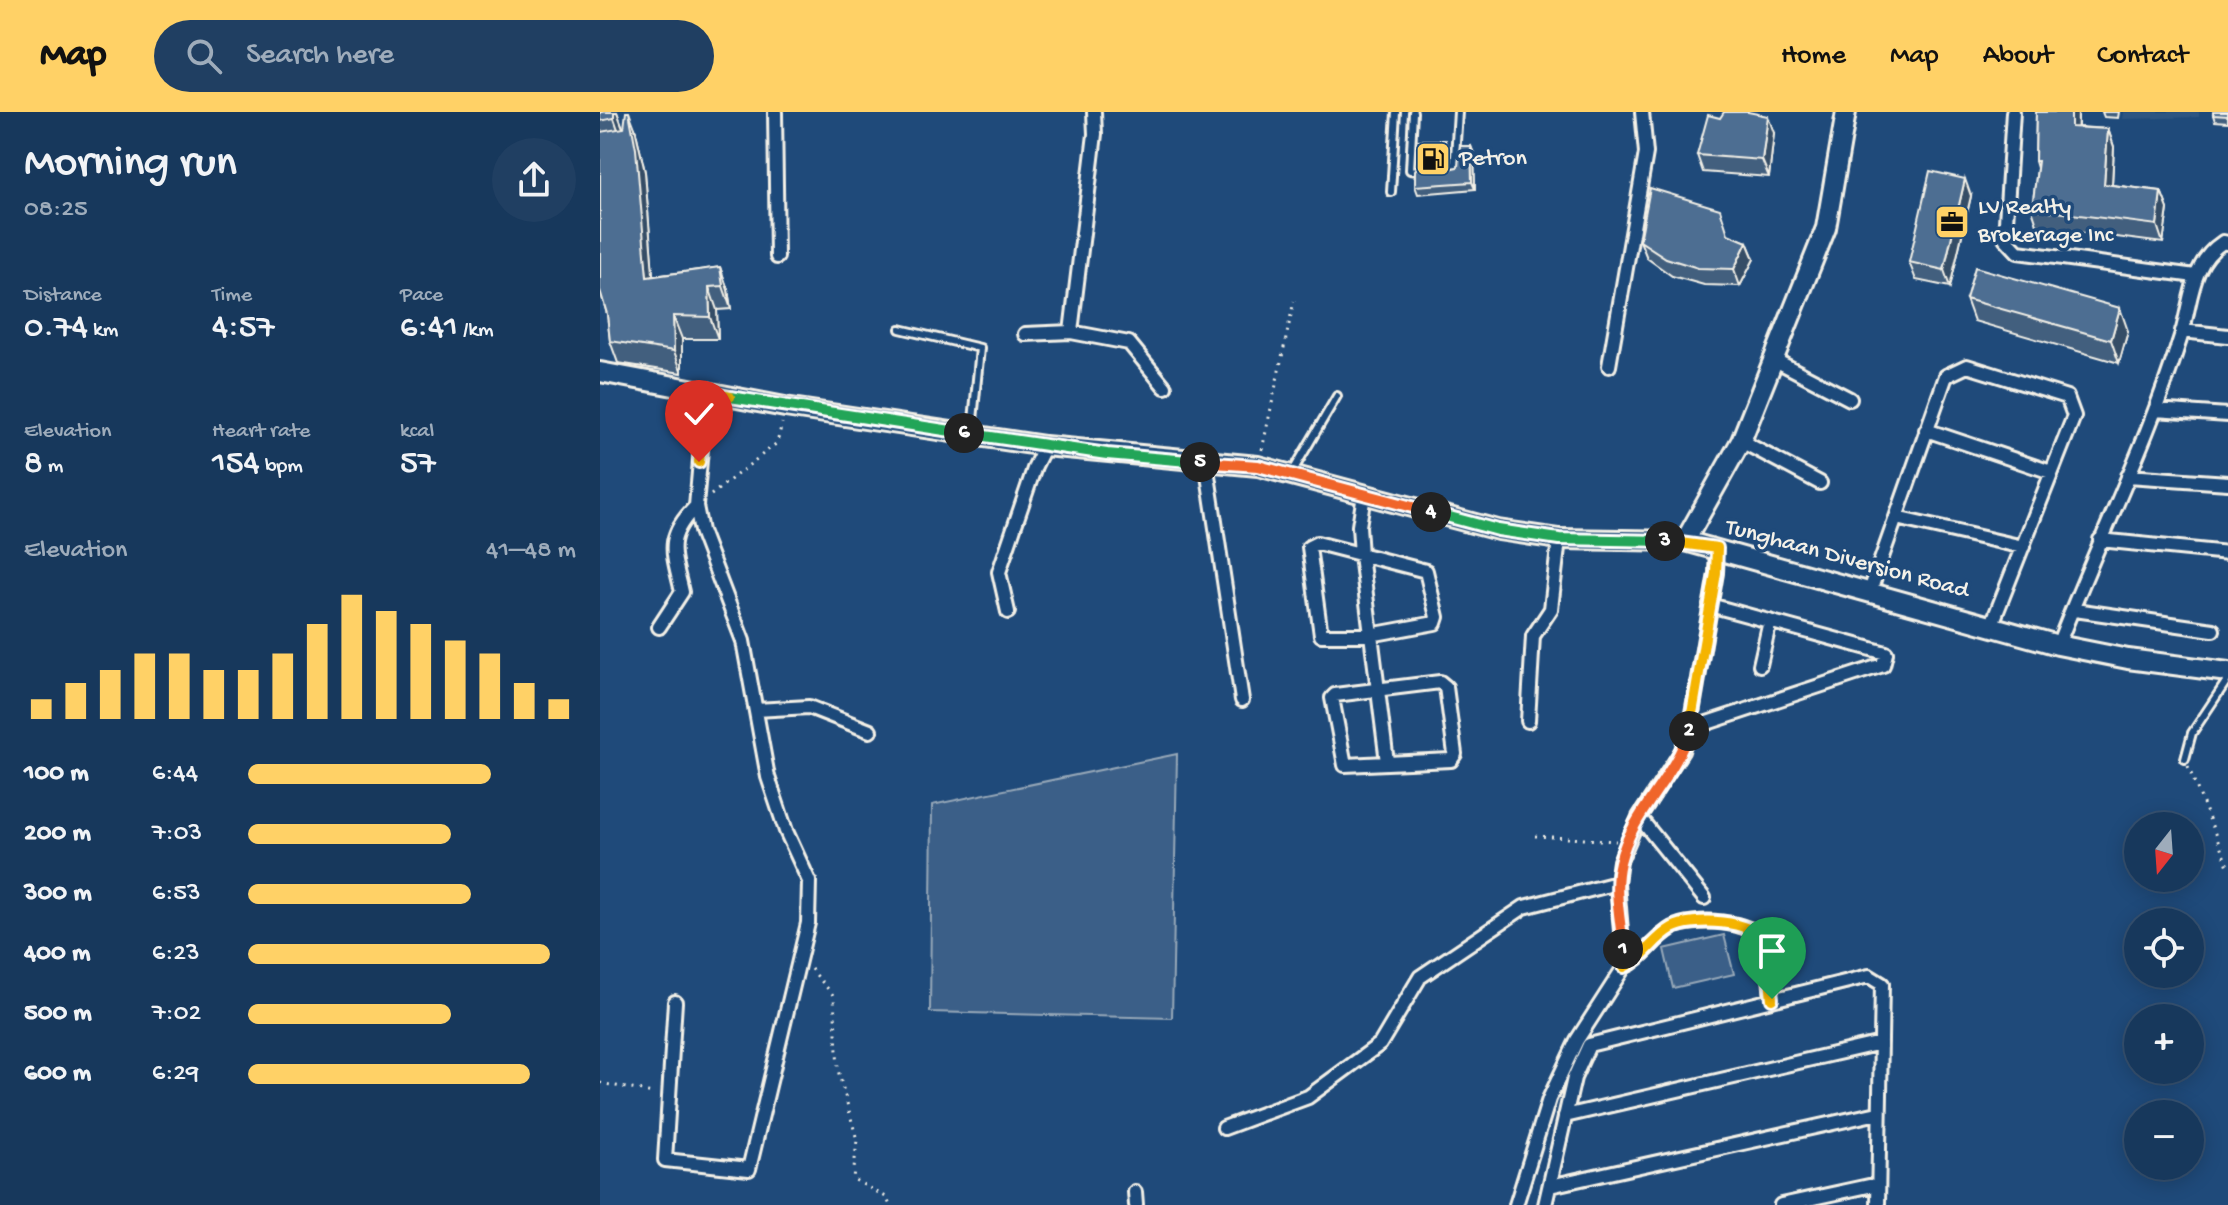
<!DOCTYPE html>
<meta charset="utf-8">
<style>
body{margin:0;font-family:"Gochi Hand",sans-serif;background:#203f62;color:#f1f3f6;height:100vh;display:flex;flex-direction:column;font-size:30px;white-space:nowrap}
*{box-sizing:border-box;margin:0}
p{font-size:26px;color:#9eacbb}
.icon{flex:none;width:44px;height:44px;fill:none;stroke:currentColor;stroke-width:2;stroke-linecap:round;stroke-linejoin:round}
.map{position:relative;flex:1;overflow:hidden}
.sheet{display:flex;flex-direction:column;background:#17385c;width:600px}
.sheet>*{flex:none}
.needle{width:52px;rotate:197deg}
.fabs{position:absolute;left:1524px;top:700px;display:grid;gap:16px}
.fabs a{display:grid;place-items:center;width:80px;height:80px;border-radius:50%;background:#17385c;box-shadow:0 4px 20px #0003,0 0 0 2px #365272;font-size:40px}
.pin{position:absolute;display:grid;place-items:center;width:68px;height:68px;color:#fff;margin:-82px -34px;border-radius:50% 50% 50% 0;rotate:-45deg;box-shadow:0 0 8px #0007}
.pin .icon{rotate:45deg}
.km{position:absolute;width:40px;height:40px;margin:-20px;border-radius:50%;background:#222;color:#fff;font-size:22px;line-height:40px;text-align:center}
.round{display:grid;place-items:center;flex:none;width:84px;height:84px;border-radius:42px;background:#203f62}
.summary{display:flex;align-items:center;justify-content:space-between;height:136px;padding:0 24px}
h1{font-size:44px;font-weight:600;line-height:60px}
.metrics{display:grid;grid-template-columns:repeat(3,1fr);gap:12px;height:136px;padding:8px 24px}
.metrics div{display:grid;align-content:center}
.metrics b{font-size:34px;font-weight:600}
.metrics small{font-size:22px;font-weight:400}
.metrics p{font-size:22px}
.chart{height:224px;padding:16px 24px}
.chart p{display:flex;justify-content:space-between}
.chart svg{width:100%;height:144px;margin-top:8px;stroke:#ffd166;stroke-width:6}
ul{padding:0 24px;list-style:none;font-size:26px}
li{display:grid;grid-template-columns:128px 96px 1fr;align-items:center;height:60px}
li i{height:20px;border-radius:10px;background:#ffd166}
header{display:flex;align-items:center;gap:48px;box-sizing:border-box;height:112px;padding:0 40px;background:#ffd166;color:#111}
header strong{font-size:38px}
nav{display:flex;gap:44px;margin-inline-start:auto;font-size:28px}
.search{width:560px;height:72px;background:#203f62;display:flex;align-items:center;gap:20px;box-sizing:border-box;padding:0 28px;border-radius:44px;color:#9eacbb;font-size:30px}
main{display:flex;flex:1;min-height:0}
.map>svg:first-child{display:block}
.built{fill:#2d5581}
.green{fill:#3a5f88;stroke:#97a8b8;stroke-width:2}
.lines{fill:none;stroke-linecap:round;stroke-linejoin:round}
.lane-casing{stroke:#f4f1e8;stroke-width:12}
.street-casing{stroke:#f4f1e8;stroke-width:18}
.secondary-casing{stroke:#f4f1e8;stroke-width:24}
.path{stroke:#f4f1e8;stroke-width:3;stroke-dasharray:2 6;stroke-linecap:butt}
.lane{stroke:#1f4a7a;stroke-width:6}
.street{stroke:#1f4a7a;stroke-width:12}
.secondary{stroke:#1f4a7a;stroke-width:18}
.wall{fill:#425f7e;stroke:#f4f1e8;stroke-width:2}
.shaded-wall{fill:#364d66;stroke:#f4f1e8;stroke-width:2}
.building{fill:#4d6e92;stroke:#f4f1e8;stroke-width:2}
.split-1-casing{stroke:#fff;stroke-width:16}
.split-2-casing{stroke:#fff;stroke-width:16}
.split-3-casing{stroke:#fff;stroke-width:16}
.split-4-casing{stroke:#fff;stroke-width:16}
.split-5-casing{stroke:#fff;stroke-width:16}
.split-6-casing{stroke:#fff;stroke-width:16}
.split-7-casing{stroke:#fff;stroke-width:16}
.split-8-casing{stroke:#fff;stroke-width:16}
.split-1{stroke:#f5b400;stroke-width:10}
.split-2{stroke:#f0652b;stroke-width:10}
.split-3{stroke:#f5b400;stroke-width:10}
.split-4{stroke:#22a559;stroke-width:10}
.split-5{stroke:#f0652b;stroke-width:10}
.split-6{stroke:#22a559;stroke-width:10}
.split-7{stroke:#22a559;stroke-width:10}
.split-8{stroke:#f5b400;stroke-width:10}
.labels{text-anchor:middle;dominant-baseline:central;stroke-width:7;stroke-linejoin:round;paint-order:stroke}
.poi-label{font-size:24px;fill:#f4f1e8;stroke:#1f4a7a;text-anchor:start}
.street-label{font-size:24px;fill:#f4f1e8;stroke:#1f4a7a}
</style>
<header>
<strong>Map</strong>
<div class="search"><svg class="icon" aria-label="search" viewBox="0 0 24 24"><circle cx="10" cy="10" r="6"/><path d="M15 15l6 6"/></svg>Search here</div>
<nav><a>Home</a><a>Map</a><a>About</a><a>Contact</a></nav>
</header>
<main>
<section class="sheet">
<div class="summary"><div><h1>Morning run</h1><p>08:25</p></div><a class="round"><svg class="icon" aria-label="share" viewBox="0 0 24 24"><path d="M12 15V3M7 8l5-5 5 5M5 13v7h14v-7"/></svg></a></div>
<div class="metrics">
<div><p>Distance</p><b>0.74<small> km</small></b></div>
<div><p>Time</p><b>4:57</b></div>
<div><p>Pace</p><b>6:41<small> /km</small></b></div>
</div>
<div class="metrics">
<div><p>Elevation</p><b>8<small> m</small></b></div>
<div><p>Heart rate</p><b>154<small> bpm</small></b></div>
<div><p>kcal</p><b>57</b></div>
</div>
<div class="chart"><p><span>Elevation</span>41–48 m</p>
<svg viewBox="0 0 160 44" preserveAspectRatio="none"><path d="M5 44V38M15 44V33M25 44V29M35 44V24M45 44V24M55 44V29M65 44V29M75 44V24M85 44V15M95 44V6M105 44V11M115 44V15M125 44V20M135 44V24M145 44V33M155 44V38"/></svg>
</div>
<ul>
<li><b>100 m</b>6:44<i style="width:74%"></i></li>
<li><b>200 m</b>7:03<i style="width:62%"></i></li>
<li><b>300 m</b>6:53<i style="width:68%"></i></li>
<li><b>400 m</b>6:23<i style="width:92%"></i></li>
<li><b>500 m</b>7:02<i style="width:62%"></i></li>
<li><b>600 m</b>6:29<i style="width:86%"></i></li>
</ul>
</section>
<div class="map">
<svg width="1628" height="1093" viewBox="0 0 1628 1093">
<rect width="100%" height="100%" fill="#1f4a7a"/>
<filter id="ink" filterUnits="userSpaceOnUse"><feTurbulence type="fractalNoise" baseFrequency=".0125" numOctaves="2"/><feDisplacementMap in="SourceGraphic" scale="16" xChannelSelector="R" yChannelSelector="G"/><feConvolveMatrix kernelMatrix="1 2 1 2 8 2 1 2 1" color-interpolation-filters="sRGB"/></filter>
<g filter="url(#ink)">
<!-- built -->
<path class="built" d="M1524 0H1599V5L1523 7Z"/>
<!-- green -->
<path class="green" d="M577 642 572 906 330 900 332 693Z
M1124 823 1134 862 1073 876 1064 837Z"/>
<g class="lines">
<!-- lane casing -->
<g class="lane-casing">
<path id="lane" d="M813 0 810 58 818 59
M854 59 858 0
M791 80 796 0
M300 217 380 236 372 319
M693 359 737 284
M1585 647 1592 621 1628 567"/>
</g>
<!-- street casing -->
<g class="street-casing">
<path id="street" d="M175 0 177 145
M1413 0 1405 126 1418 140 1595 164
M1582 219 1628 224
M471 220 495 22 494 0
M425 222 471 220 529 231 565 275
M1175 248 1250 287
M1009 254 1046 41 1042 0
M1555 298 1628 303
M1326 318 1451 360
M1141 329 1220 371
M606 350 642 588
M1528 364 1628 371
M764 383 759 414 761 443 787 650
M1296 406 1423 435
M1500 428 1628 441
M717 431 826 459 837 505 835 511 770 523H721L709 435Z
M1269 482 1346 264 1367 254 1467 285 1474 304 1392 512
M1475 498 1613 518
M408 500 399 460 435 354 445 334
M59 515 82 480C73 440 64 426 96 394
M1458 533C1498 429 1549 328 1582 221 1592 186 1591 151 1623 130L1628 131
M1160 553 1170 509
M840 570 846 575 855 642 851 648 745 653 732 586 735 583Z
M156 598 209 595 270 619
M928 609 933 524 951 497 959 427
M1090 613 1098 614 1283 553 1286 541 1110 493
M1039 705 1104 786
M1024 855C1044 846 1054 826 1072 816 1092 805 1155 807 1164 831 1170 848 1170 869 1172 887
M75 890 65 1048 149 1057 208 811 209 769 186 719 168 665 143 529 101 419 96 394 106 280
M965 1004 1281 931
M624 1016 708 985 780 932 820 865 924 795 1017 771
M950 1074 1278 1001
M535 1080 536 1093
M916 1093 949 987 977 928 1024 855 1017 771 1020 749 1039 705 1082 639 1090 613 1116 461 1117 436
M945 1093 974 966 989 933 1269 864 1282 872 1278 1093
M1181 1093 1278 1072"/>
</g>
<!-- secondary casing -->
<g class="secondary-casing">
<path id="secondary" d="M0 260 185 295 445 334 658 354 898 418 959 427 1085 429 1458 533 1528 547 1628 560
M1085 429 1141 329 1226 116 1246 0"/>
</g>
<!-- path -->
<path class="path" d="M662 338 694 189
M111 383 177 331 182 311
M1588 654 1628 754
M935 724 1016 729
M211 857 234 884 238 958 257 1028 253 1067 286 1085 290 1093
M0 971 53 981"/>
<!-- lane -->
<use href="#lane" class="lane"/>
<!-- street -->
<use href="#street" class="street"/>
<!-- secondary -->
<use href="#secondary" class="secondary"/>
</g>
<!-- wall -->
<path class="wall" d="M0 0H17L23 16H35L45 60 53 164 120 155 128 178 131 197 117 198 118 227H82V261L18 251 10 229 7 202 0 178Z
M1436 0H1478V15L1508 17 1514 35 1512 73 1561 79 1568 97 1563 131 1438 115 1432 97 1437 56 1435 49Z
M1502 0H1519L1518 6 1504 5Z
M1628 0V10L1615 9 1613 3Z
M1174 21 1169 65 1103 60 1097 43Z
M871 34 874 42 875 77 818 82 815 74 819 54 816 46 847 35 850 53 843 57 858 55Z
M1371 84 1350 175 1316 168 1309 150Z
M1129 123 1147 130 1154 147 1140 174 1104 173 1072 164 1047 146 1040 129Z
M1366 187 1528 219 1519 251 1374 209Z"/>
<!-- shaded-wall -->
<path class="shaded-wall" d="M14 0H17L23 16 22 29 14 6Z
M29 0 35 16 45 60 55 187 47 165Z
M1471 0H1478L1477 33 1471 15Z
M1168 4 1174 21 1169 65 1162 48Z
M1508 17 1514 35 1511 90 1504 72Z
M871 34 874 42 875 77 872 70Z
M1365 67 1371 84 1350 175 1344 158Z
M1561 79 1568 97 1563 131 1557 113Z
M1147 130 1154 147 1140 174 1134 157Z
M120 155 128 178 131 197 123 174Z
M109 175 117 198 118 227 110 205Z
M1520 196 1528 219 1519 251 1511 228Z
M73 204 82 227V261L74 239Z"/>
<!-- building -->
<path class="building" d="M0 0H14V6L0 9Z
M26 0H29L36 37 47 165 120 155 123 174 109 175 110 205 73 204 74 239 10 229 7 202 0 178V20L24 16Z
M1124 0H1148L1168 4 1162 48 1097 43 1108 3 1120 6Z
M1436 0H1471V15L1508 17 1504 72 1561 79 1557 113 1432 97 1438 49H1435Z
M1613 0H1628V4L1613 3Z
M816 28H845L848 46 838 51 844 58 858 55 860 34H871L872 70 815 74V58L821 52 816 46Z
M1330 59 1365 67 1344 158 1309 150Z
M1050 76 1120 97 1128 122 1147 130 1134 157 1098 156 1066 146 1040 129Z
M1375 155 1520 196 1511 228 1366 187Z"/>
</g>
<g class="lines" filter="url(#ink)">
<!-- split-1 casing -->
<g class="split-1-casing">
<path id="split-1" d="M1023 837 1024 855C1044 846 1054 826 1072 816 1092 805 1155 807 1164 831 1170 848 1170 869 1172 887"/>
</g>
<!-- split-2 casing -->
<g class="split-2-casing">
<path id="split-2" d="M1023 837C1021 809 1013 779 1020 750 1032 700 1074 666 1089 619"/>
</g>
<!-- split-3 casing -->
<g class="split-3-casing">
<path id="split-3" d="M1065 429 1117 436 1116 461 1089 619"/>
</g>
<!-- split-4 casing -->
<g class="split-4-casing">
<path id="split-4" d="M831 400 898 418 959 427 1065 429"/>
</g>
<!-- split-5 casing -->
<g class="split-5-casing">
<path id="split-5" d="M600 350 658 354 831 400"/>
</g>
<!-- split-6 casing -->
<g class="split-6-casing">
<path id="split-6" d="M364 321 507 342 600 350"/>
</g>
<!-- split-7 casing -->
<g class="split-7-casing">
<path id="split-7" d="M130 285 364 321"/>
</g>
<!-- split-8 casing -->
<g class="split-8-casing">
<path id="split-8" d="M99 350 106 280 130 285"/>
</g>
<!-- split-1 -->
<use href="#split-1" class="split-1"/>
<!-- split-2 -->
<use href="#split-2" class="split-2"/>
<!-- split-3 -->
<use href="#split-3" class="split-3"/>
<!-- split-4 -->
<use href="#split-4" class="split-4"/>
<!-- split-5 -->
<use href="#split-5" class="split-5"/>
<!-- split-6 -->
<use href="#split-6" class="split-6"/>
<!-- split-7 -->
<use href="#split-7" class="split-7"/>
<!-- split-8 -->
<use href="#split-8" class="split-8"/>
</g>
<!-- icons -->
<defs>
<g id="fuel-square" transform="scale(1.8)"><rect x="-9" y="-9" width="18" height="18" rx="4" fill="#ffd166" stroke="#1f4a7a"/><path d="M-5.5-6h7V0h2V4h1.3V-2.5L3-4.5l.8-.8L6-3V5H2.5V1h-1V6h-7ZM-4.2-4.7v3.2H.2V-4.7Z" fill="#111"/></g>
<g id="office-square" transform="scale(1.8)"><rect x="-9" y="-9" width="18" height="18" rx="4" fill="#ffd166" stroke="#1f4a7a"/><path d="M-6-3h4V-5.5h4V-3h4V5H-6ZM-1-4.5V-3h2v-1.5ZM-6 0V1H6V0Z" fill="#111"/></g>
</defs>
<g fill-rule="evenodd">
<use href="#fuel-square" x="833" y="47"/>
<use href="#office-square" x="1352" y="110"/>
</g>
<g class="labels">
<!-- poi labels -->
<g class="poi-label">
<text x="859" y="47">Petron</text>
<text x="1378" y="96">LV Realty<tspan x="1378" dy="28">Brokerage Inc</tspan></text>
</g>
<!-- street labels -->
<g class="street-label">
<text transform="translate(1247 448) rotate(15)">Tunghaan Diversion Road</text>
</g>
</g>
</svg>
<div class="fabs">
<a><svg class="needle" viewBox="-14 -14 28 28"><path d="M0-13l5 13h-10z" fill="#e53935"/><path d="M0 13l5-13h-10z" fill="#9eacbb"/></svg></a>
<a><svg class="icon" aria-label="locate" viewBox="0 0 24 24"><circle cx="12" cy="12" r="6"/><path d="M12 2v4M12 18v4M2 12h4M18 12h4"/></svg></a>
<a>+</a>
<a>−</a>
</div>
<div class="pin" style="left:1172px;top:887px;background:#1e9e55"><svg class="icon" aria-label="arrive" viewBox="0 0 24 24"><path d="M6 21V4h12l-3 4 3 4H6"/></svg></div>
<div class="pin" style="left:99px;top:350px;background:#d93025"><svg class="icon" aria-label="check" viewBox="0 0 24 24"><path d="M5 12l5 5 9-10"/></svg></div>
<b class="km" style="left:1023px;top:837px">1</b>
<b class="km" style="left:1089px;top:619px">2</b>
<b class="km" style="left:1065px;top:429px">3</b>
<b class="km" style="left:831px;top:400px">4</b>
<b class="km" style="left:600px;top:350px">5</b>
<b class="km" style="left:364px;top:321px">6</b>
</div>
</main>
